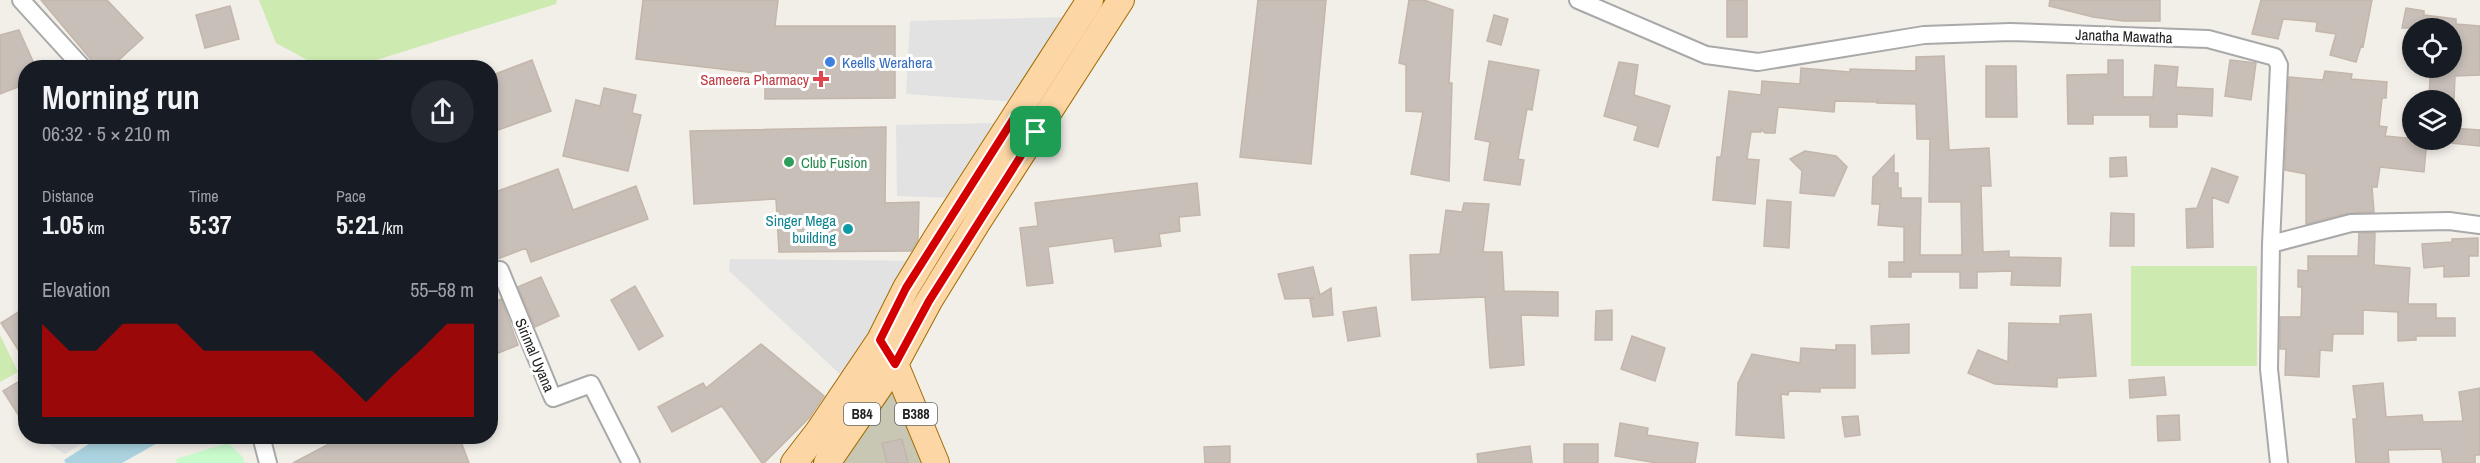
<!DOCTYPE html>
<meta charset="utf-8">
<style>
body{margin:0;font-family:"Archivo Narrow",sans-serif;background:#242831;color:#f1f3f6;height:100vh;display:flex;flex-direction:column;font-size:22px;white-space:nowrap}
*{box-sizing:border-box;margin:0}
p{font-size:20px;color:#9ea1a6}
.icon{flex:none;width:33px;height:33px;fill:none;stroke:currentColor;stroke-width:2;stroke-linecap:round;stroke-linejoin:round}
.map{position:relative;flex:1;overflow:hidden}
.drawer{position:absolute;left:18px;top:60px;width:480px;height:384px;display:flex;flex-direction:column;background:#171b24;border-radius:24px;box-shadow:0 3px 9px #0003}
.drawer>*{flex:none}
.controls{position:absolute;left:2402px;top:18px;display:grid;gap:12px}
.controls a{display:grid;place-items:center;width:60px;height:60px;border-radius:50%;background:#171b24;box-shadow:0 3px 9px #0003;font-size:30px}
.pin{position:absolute;display:grid;place-items:center;width:51px;height:51px;color:#fff;margin:-26px;border-radius:12px;box-shadow:0 3px 9px #0006}
.round{display:grid;place-items:center;flex:none;width:63px;height:63px;border-radius:32px;background:#242831}
.overview{display:flex;align-items:center;justify-content:space-between;height:102px;padding:0 24px}
h1{font-size:33px;font-weight:700;line-height:45px}
.figures{display:grid;grid-template-columns:repeat(3,1fr);gap:9px;height:102px;padding:6px 24px}
.figures div{display:grid;align-content:center}
.figures b{font-size:26px;font-weight:700}
.figures small{font-size:16px;font-weight:400}
.figures p{font-size:16px}
.chart{height:168px;padding:12px 24px}
.chart p{display:flex;justify-content:space-between}
.chart svg{width:100%;height:108px;margin-top:6px;fill:#d40000;opacity:.7}
.map>svg:first-child{display:block}
.construction{fill:#c7c7b4}
.grass{fill:#cdebb0}
.park{fill:#c8facc}
.parking{fill:#e2e2e2}
.water{fill:#aad3df}
.building{fill:#c7bfb8;stroke:#c4b6ab;stroke-width:1.5}
.lines{fill:none;stroke-linecap:round;stroke-linejoin:round}
.minor-casing{stroke:#a9a9a9;stroke-width:20}
.primary-casing{stroke:#a06b00;stroke-width:28}
.minor{stroke:#fff;stroke-width:16}
.primary{stroke:#fcd6a4;stroke-width:26}
.route-casing{stroke:#fff;stroke-width:12}
.route{stroke:#d40000;stroke-width:8}
.shop-dot{fill:#3f7fe0;stroke:#fff;stroke-width:2}
.health-dot{fill:#e0444e;stroke:#fff;stroke-width:2}
.leisure-dot{fill:#2e9e5b;stroke:#fff;stroke-width:2}
.culture-dot{fill:#0f9aa8;stroke:#fff;stroke-width:2}
.labels{text-anchor:middle;dominant-baseline:central;stroke-width:6;stroke-linejoin:round;paint-order:stroke}
.shield{fill:#fff;stroke:#646464;stroke-width:1.5}
.shield-label{font-size:14px;font-weight:bold;fill:#222}
.street-label{font-size:15px;fill:#222;stroke:#fff}
.shop-label{font-size:15px;fill:#366cbe;stroke:#fff;text-anchor:start}
.health-label{font-size:15px;fill:#be3a42;stroke:#fff;text-anchor:end}
.leisure-label{font-size:15px;fill:#27864d;stroke:#fff;text-anchor:start}
.culture-label{font-size:15px;fill:#0d838f;stroke:#fff;text-anchor:end}
</style>
<div class="map">
<svg width="2480" height="463" viewBox="0 0 2480 463">
<rect width="100%" height="100%" fill="#f2efe9"/>
<!-- construction -->
<path class="construction" d="M889 358 927 463H815Z"/>
<!-- grass -->
<path class="grass" d="M259 0H557L556 4 354 67H320L276 43Z
M2131 266H2257V366H2131Z
M0 335 18 372 0 382Z"/>
<!-- park -->
<path class="park" d="M228 443 242 456 245 463H177L176 459Z"/>
<!-- parking -->
<path class="parking" d="M1071 17 1017 102 906 94 910 21Z
M1000 123 953 198 897 196 896 125Z
M730 259 922 261 842 376 729 271Z
M37 437H92L65 454Z"/>
<!-- water -->
<path class="water" d="M100 437V436L168 437 122 463H66L64 460Z"/>
<!-- building -->
<path class="building" d="M41 0H107L143 38 110 68H98Z
M643 0H778L775 26H895V98L765 99V74L636 59Z
M1258 0H1326L1311 164 1240 157Z
M1409 0H1424L1453 10 1449 83H1452L1449 181 1411 174 1423 112 1406 111V65L1399 63Z
M1727 0H1747V37H1727Z
M2050 0H2160V21H2123L2093 17 2049 6Z
M2261 0H2372L2363 47 2361 46 2356 62 2330 55 2336 34 2316 31 2317 22 2283 19 2278 39 2252 34Z
M230 6 239 39 205 48 196 15Z
M2406 8 2424 11V15L2456 19V24L2480 26V75L2455 76 2454 100H2429L2430 76H2433L2434 68H2451V28H2402Z
M1494 15 1508 19 1501 45 1487 41Z
M19 30 36 68H26V84L0 94V35Z
M1944 56 1949 150 1989 148 1991 186H1981L1983 252 2009 251V257L2061 258 2060 286 2011 285 2012 271 1977 272V288H1960V272H1911V277H1889V262H1904V227L1878 225 1880 204H1872L1873 177 1894 155V173H1898V188H1901V198H1921L1920 255H1962L1961 202H1929L1930 139H1917L1916 104 1877 103 1878 100 1876 102 1835 101 1834 112 1778 107 1775 133H1765L1761 129V132H1751L1747 159 1759 160 1755 204 1713 200 1717 157H1721L1729 91 1761 95 1762 81 1800 84 1801 68 1850 72V69L1916 71V57Z
M532 60 551 111 490 133V76Z
M2108 60H2123V97H2153L2155 65 2178 67 2176 87 2213 89 2212 116 2177 114V127H2150V115H2093V124H2068L2067 75 2108 74Z
M2230 60 2256 63 2251 100 2225 96Z
M1489 61 1539 70 1532 110 1527 109 1518 159 1524 160 1520 185 1484 180 1490 142 1475 139Z
M1619 62 1638 65 1634 95 1670 106 1658 147 1634 140 1638 126 1604 116Z
M1986 66H2016L2017 117H1986Z
M2325 71 2352 74 2351 79 2387 82 2386 98H2382L2379 126 2387 127 2385 136 2427 140 2424 172 2380 167 2377 187H2372L2374 212 2349 213 2306 224V174L2285 170 2289 77 2323 80Z
M604 88 636 95 632 113 641 115 628 171 563 156 576 100 600 106Z
M886 127 885 203 919 202 918 240 911 251 779 252 776 199 694 204 690 131Z
M2451 128 2480 130V146L2451 143Z
M1805 151 1836 156 1847 167 1834 196 1800 193 1802 171 1790 159Z
M2126 157 2127 176 2110 177V158Z
M2212 168 2238 177 2228 203 2212 197 2213 247 2187 248 2186 209 2197 208Z
M558 169 573 210 636 186 648 219 531 262 526 248 490 262V194Z
M1197 183 1200 215 1179 217 1180 231 1159 234 1161 246 1115 252 1113 238 1048 247 1053 283 1027 286 1020 228 1038 226 1035 203Z
M1767 200 1791 202 1789 248 1764 246Z
M1464 203 1489 204 1483 252H1502L1504 291 1558 292V316L1521 315 1524 365 1490 368 1485 297 1412 300 1410 255 1440 254 1446 210 1462 212Z
M2111 213 2134 214V246H2110Z
M2359 233H2375L2374 265 2410 268 2408 304H2436V318H2455V336H2416V340L2398 341V312L2363 310V334H2333L2332 351 2320 350 2319 377 2285 375 2286 349H2280V317H2301L2302 287H2298V270L2308 271V256H2358Z
M2478 238V256H2469V276L2444 277V266L2424 268 2422 244 2452 242V239Z
M1313 267 1320 295 1331 288 1333 315 1313 317 1310 300 1314 298 1285 299 1278 274Z
M541 277 559 316 535 327 518 287Z
M635 286 663 336 639 350 611 300Z
M501 299 518 345 496 354 495 351 490 352V304Z
M26 307V362L1 323Z
M1376 307 1380 336 1348 341 1343 312Z
M1612 310V340H1595L1596 311Z
M2091 314 2096 376 2057 378V387L1995 384 1968 373 1978 350 2008 362 2009 323 2060 324V316Z
M1909 324V353L1872 354 1871 326Z
M1632 336 1665 348 1655 381 1621 369Z
M761 344 824 396 809 418 764 463H762L722 406 672 432 658 407 703 383 706 388Z
M1836 345H1855V388H1820V392L1789 391 1788 395 1781 394 1784 438 1736 435 1738 383 1752 354 1800 363 1801 348 1836 350Z
M26 377V427L3 391Z
M2164 377 2166 395 2130 398 2129 380Z
M2383 383 2386 417 2422 415 2423 422 2463 421 2459 392 2480 388V455H2475V463H2443L2441 449 2388 450 2389 463H2356L2353 419H2357L2353 386Z
M2179 415 2180 440 2158 441 2157 416Z
M1858 416 1860 435 1845 437 1842 417Z
M1620 423 1648 428 1647 435 1698 443 1695 463H1657L1615 456Z
M344 436H459L469 463H293Z
M902 439 908 463H887L882 443Z
M1564 444H1598V463H1564Z
M1230 446V463H1205L1204 447Z
M1530 446 1532 463H1478L1477 454Z"/>
<g class="lines">
<!-- minor casing -->
<g class="minor-casing">
<path id="minor" d="M21 0 83 68
M1578 0 1706 55 1758 62 1924 35 2010 32 2208 39 2275 57 2279 65 2271 244 2269 369 2279 463
M2271 244 2351 223 2449 221 2480 225
M490 275 500 270 553 398 591 384 631 463
M261 436 268 463"/>
</g>
<!-- primary casing -->
<g class="primary-casing">
<path id="primary" d="M889 353 895 364 936 463
M794 463 818 432 880 340 906 288 937 237 1090 0
M827 463 895 364 929 301 977 223 1121 0"/>
</g>
<!-- minor -->
<use href="#minor" class="minor"/>
<!-- primary -->
<use href="#primary" class="primary"/>
</g>
<g class="lines">
<!-- route casing -->
<g class="route-casing">
<path id="route" d="M1014 118 1036 132 929 301 895 364 880 340 906 288Z"/>
</g>
<!-- route -->
<use href="#route" class="route"/>
</g>
<!-- markers -->
<circle class="shop-dot" cx="830" cy="62" r="6"/>
<path class="health-dot" d="M818 70h6v6h6v6h-6v6h-6v-6h-6v-6h6z"/>
<circle class="leisure-dot" cx="789" cy="162" r="6"/>
<circle class="culture-dot" cx="848" cy="229" r="6"/>
<g class="labels">
<!-- shield labels -->
<g class="shield">
<rect x="844" y="403" width="36" height="22" rx="4.5"/>
<rect x="895" y="403" width="42" height="22" rx="4.5"/>
</g>
<g class="shield-label">
<text x="862" y="414">B84</text>
<text x="916" y="414">B388</text>
</g>
<!-- street labels -->
<g class="street-label">
<text transform="translate(2124 36) rotate(2)">Janatha Mawatha</text>
<text transform="translate(535 355) rotate(67)">Sirimal Uyana</text>
</g>
<!-- shop labels -->
<g class="shop-label">
<text x="842" y="62">Keells Werahera</text>
</g>
<!-- health labels -->
<g class="health-label">
<text x="809" y="79">Sameera Pharmacy</text>
</g>
<!-- leisure labels -->
<g class="leisure-label">
<text x="801" y="162">Club Fusion</text>
</g>
<!-- culture labels -->
<g class="culture-label">
<text x="836" y="220">Singer Mega<tspan x="836" dy="17">building</tspan></text>
</g>
</g>
</svg>
<div class="controls">
<a><svg class="icon" aria-label="locate" viewBox="0 0 24 24"><circle cx="12" cy="12" r="6"/><path d="M12 2v4M12 18v4M2 12h4M18 12h4"/></svg></a>
<a><svg class="icon" aria-label="layers" viewBox="0 0 24 24"><path d="M12 4l9 5-9 5-9-5zM3 14l9 5 9-5"/></svg></a>
</div>
<div class="pin" style="left:1036px;top:132px;background:#1e9e55"><svg class="icon" aria-label="arrive" viewBox="0 0 24 24"><path d="M6 21V4h12l-3 4 3 4H6"/></svg></div>
<section class="drawer">
<div class="overview"><div><h1>Morning run</h1><p>06:32 · 5 × 210 m</p></div><a class="round"><svg class="icon" aria-label="share" viewBox="0 0 24 24"><path d="M12 15V3M7 8l5-5 5 5M5 13v7h14v-7"/></svg></a></div>
<div class="figures">
<div><p>Distance</p><b>1.05<small> km</small></b></div>
<div><p>Time</p><b>5:37</b></div>
<div><p>Pace</p><b>5:21<small> /km</small></b></div>
</div>
<div class="chart"><p><span>Elevation</span>55–58 m</p>
<svg viewBox="0 0 160 44" preserveAspectRatio="none"><path d="M0 44V6L10 17L20 17L30 6L40 6L50 6L60 17L70 17L80 17L90 17L100 17L110 27L120 38L130 27L140 17L150 6L160 6V44z"/></svg>
</div>
</section>
</div>
